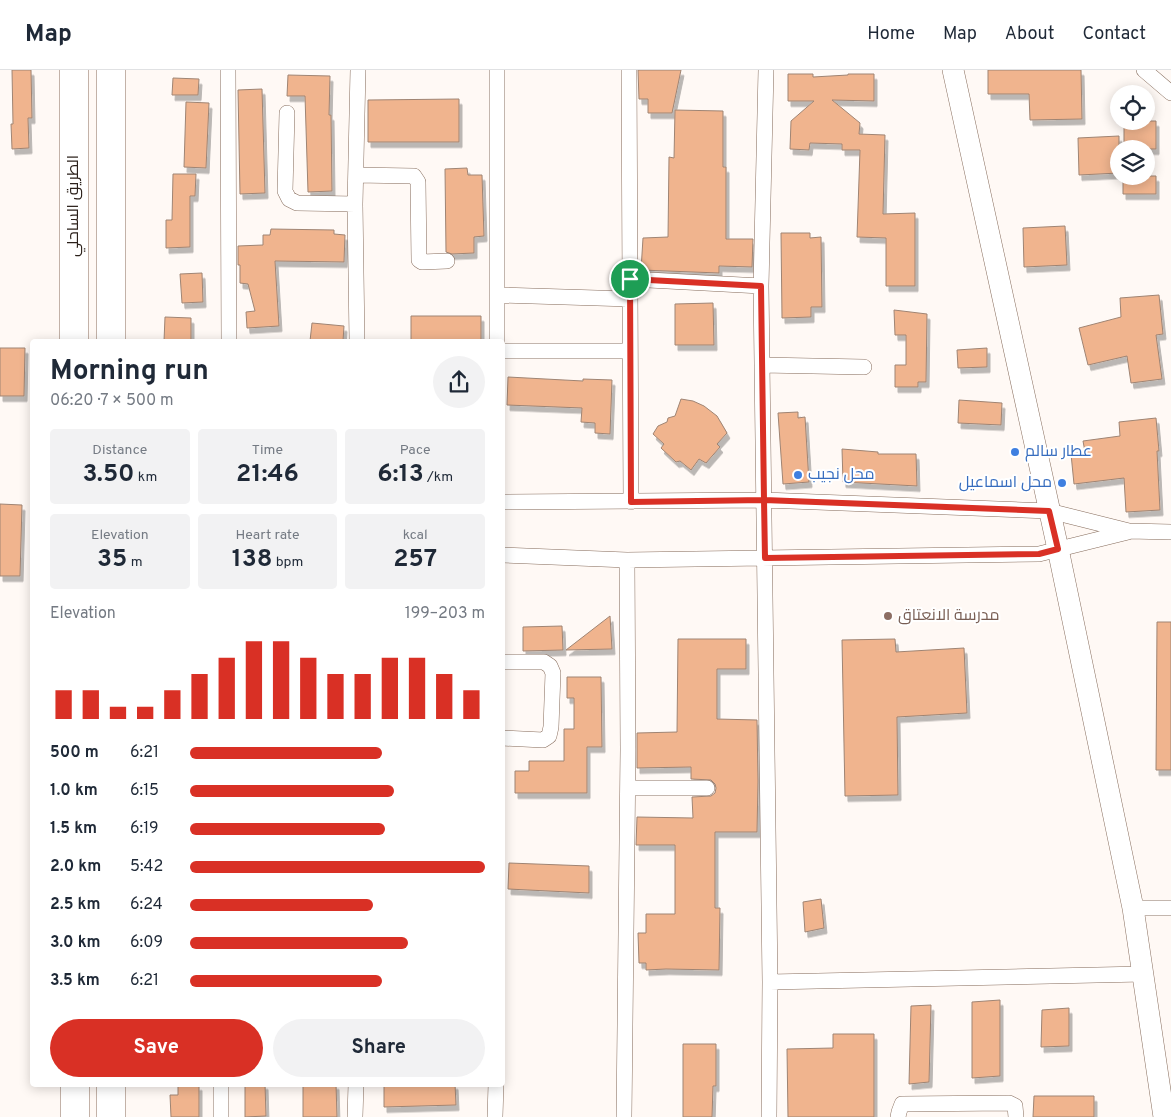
<!DOCTYPE html>
<meta charset="utf-8">
<style>
body{margin:0;font-family:Overpass,Cairo,sans-serif;background:#f2f2f3;color:#1f2937;height:100vh;display:flex;flex-direction:column;font-size:19px;white-space:nowrap}
*{box-sizing:border-box;margin:0}
p{font-size:16px;color:#747a83}
.icon{flex:none;width:28px;height:28px;fill:none;stroke:currentColor;stroke-width:2;stroke-linecap:round;stroke-linejoin:round}
.map{position:relative;flex:1;overflow:hidden}
.sheet{position:absolute;left:30px;top:269px;width:475px;height:748px;display:flex;flex-direction:column;background:#fff;border-radius:5px;box-shadow:0 2px 12px #0003}
.sheet>*{flex:none}
.controls{position:absolute;left:1110px;top:15px;display:grid;gap:10px}
.controls a{display:grid;place-items:center;width:45px;height:45px;border-radius:50%;background:#fff;box-shadow:0 2px 12px #0003;font-size:25px}
.pin{position:absolute;display:grid;place-items:center;width:42px;height:42px;color:#fff;margin:-21px;border:2px solid #fff;border-radius:50%;box-shadow:0 1px 5px #0007}
.round{display:grid;place-items:center;flex:none;width:52px;height:52px;border-radius:26px;background:#f2f2f3}
.head{display:flex;align-items:center;justify-content:space-between;height:85px;padding:0 20px}
h1{font-size:28px;font-weight:700;line-height:38px}
.figures{display:grid;grid-template-columns:repeat(3,1fr);gap:8px;height:85px;padding:5px 20px}
.figures div{display:grid;align-content:center;border-radius:5px;background:#f2f2f3;text-align:center}
.figures b{font-size:25px;font-weight:700}
.figures small{font-size:14px;font-weight:400}
.figures p{font-size:14px}
.chart{height:140px;padding:10px 20px}
.chart p{display:flex;justify-content:space-between}
.chart svg{width:100%;height:90px;margin-top:5px;stroke:#d93025;stroke-width:6}
.action{display:flex;gap:10px;margin-top:auto;padding:10px 20px}
.action a{flex:1;height:58px;border-radius:30px;background:#d93025;color:#fff;font-size:20px;font-weight:700;line-height:58px;text-align:center}
.action a+a{background:#f2f2f3;color:#1f2937}
ul{padding:0 20px;list-style:none;font-size:16px}
li{display:grid;grid-template-columns:80px 60px 1fr;align-items:center;height:38px}
li i{height:12px;border-radius:6px;background:#d93025}
header{display:flex;align-items:center;gap:30px;box-sizing:border-box;height:70px;padding:0 25px;background:#fff;border-bottom:1px solid #e0e1e3}
header strong{font-size:24px}
nav{display:flex;gap:28px;margin-inline-start:auto;font-size:18px}
.map>svg:first-child{display:block}
.building{fill:#f0b48e;stroke:#9f8473;filter:url(#shadow)}
.lines{fill:none;stroke-linecap:round;stroke-linejoin:round}
.street-casing{stroke:#876d5d;stroke-width:16}
.secondary-casing{stroke:#876d5d;stroke-width:22}
.highway-casing{stroke:#876d5d;stroke-width:29}
.street{stroke:#fff;stroke-width:15}
.secondary{stroke:#fff;stroke-width:21}
.highway{stroke:#fff;stroke-width:28}
.route-casing{stroke:#fff;stroke-width:10}
.route{stroke:#d93025;stroke-width:6}
.shop-dot{fill:#3f7fe0;stroke:#fff;stroke-width:2}
.education-dot{fill:#8d6e63;stroke:#fff;stroke-width:2}
.labels{text-anchor:middle;dominant-baseline:central;stroke-width:4;stroke-linejoin:round;paint-order:stroke}
.street-label{font-size:16px;fill:#2b201a;stroke:#fff}
.shop-label{font-size:16px;fill:#366cbe;stroke:#fff;text-anchor:start}
.education-label{font-size:16px;fill:#785e54;stroke:#fff;text-anchor:start}
</style>
<header>
<strong>Map</strong>
<nav><a>Home</a><a>Map</a><a>About</a><a>Contact</a></nav>
</header>
<div class="map">
<svg width="1171" height="1047" viewBox="0 0 1171 1047">
<defs>
<filter id="shadow"><feDropShadow dx="3" dy="5.5" stdDeviation="0" flood-color="#0004"/></filter>
</defs>
<rect width="100%" height="100%" fill="#fff9f5"/>
<!-- building -->
<path class="building" d="M12 0H31L32 48H28L29 78 12 79 11 54H13Z
M638 0H681L672 43H648V29H639Z
M988 0H1081L1082 49 1030 50 1029 24H988Z
M788 4H813V7L848 5V4H874V31L832 30 860 53 859 64 885 65 883 144 915 143V216H886V168L857 167 860 80H842V74L810 73 809 80 790 79 791 51 814 31H788Z
M288 5 330 6 329 45H331L332 121 308 122 305 26H287Z
M173 8 199 9 198 25H172Z
M262 19 265 123 240 124 238 20Z
M459 29V72H368V30Z
M186 32 209 33 206 98 184 97Z
M675 40 723 41V97H726V169H753L752 197 719 196V203L641 200 643 168 668 167 669 87 674 88Z
M1124 51H1156V79H1124Z
M1119 66V103L1079 105 1078 68Z
M467 98 468 105H482L484 166 474 167V183L452 184 446 182 445 99Z
M173 104H196L195 126H190V177L166 178V150H172Z
M1123 106H1156V124H1123Z
M1065 156 1067 195 1024 197 1023 158Z
M271 159 334 160V164L345 165 344 192 275 191 279 256 247 258 246 242 255 241 248 214 240 213V195H238V176L263 175V165H270Z
M781 163H810V168L821 167 822 237H811V247L782 248Z
M202 203 203 232 182 233 180 204Z
M1159 225 1163 264 1156 265 1162 309 1131 313 1127 286 1088 295 1079 258 1121 247 1120 228Z
M713 233 714 275H675V234Z
M894 240 927 244 926 312H918V317H895V295H906V265H895Z
M411 246H481V271H411Z
M165 247 191 248V271H164Z
M312 253 344 256 343 271H310Z
M0 278H25L24 326H0Z
M987 278V297L958 298 957 280Z
M508 307 583 311V309L612 310 610 364 595 363V353L581 352 582 338 507 335Z
M681 329 693 331 704 336 717 346 727 363 717 374 720 377 706 393 699 389 691 400 680 391 676 392 661 378 664 374 653 364 658 356 667 352 668 348 675 346Z
M959 330 1002 333 1001 355 958 353Z
M798 342V348L805 347 809 412 783 414 778 343Z
M1156 348 1159 381H1157L1160 440 1126 442 1124 408 1074 414 1071 384 1085 382 1083 371 1120 366 1119 352Z
M842 379 878 382V384H916L917 416 843 412Z
M0 434 22 435 20 506H0Z
M610 546 612 579 566 580Z
M1157 552H1171V700H1156Z
M562 556 563 580 523 581V557Z
M678 569H746V599H717V649L757 650 758 711 757 762H715V838H720L719 900 666 899 646 900V893H639L638 863H646V844H675V775H636L637 747 693 748 692 727 711 726 715 723 716 718 715 714 711 710 691 709V697L637 698V663L677 662Z
M895 569 896 582 964 578 967 643 897 647 898 725 845 726 842 570Z
M567 607H601L602 677H587V723H515V701H529V691H564V659H574V628H567Z
M509 793 589 796V823L508 819Z
M821 829 824 858 805 862 803 832Z
M1000 930V1006L972 1008V932Z
M931 935 929 1012 909 1014 911 936Z
M1069 938V976L1041 977 1042 940Z
M833 964H874V1047H788L787 979 833 978Z
M683 974H716V1016H713L712 1047H683Z
M245 1014H265L266 1046 245 1047Z
M303 1014H336L337 1047H303Z
M384 1014H455L456 1035 384 1037Z
M199 1015V1047H171L170 1025H178V1016Z
M1034 1026H1094V1047H1033Z"/>
<g class="lines">
<!-- street casing -->
<g class="street-casing">
<path id="street" d="M228 0 229 271
M629 0 631 432
M766 0 761 216 770 912 769 1047
M1144 0 1171 23
M287 43 285 121 289 129 297 133 355 134
M356 105 414 106 418 112 419 190 422 192 447 191
M630 209 761 216
M497 225 630 229
M357 271 355 134 358 0
M497 271V0
M502 281H630
M762 295 864 297
M502 432 764 430 1049 441 1129 461 1171 462
M502 485 627 490 1039 484 1128 462
M502 592H544L550 596 553 603 551 657 549 666 543 670 502 668
M628 718H707
M1133 838H1171
M770 912 1143 904
M221 1047V1014
M355 1047 356 1014
M495 1047 496 1014
M624 1047 628 680 627 490
M898 1047 899 1042 902 1034 1009 1033 1015 1036 1016 1047"/>
</g>
<!-- secondary casing -->
<g class="secondary-casing">
<path id="secondary" d="M953 0 1058 479 1133 838 1164 1047"/>
</g>
<!-- highway casing -->
<g class="highway-casing">
<path id="highway" d="M74 271V0
M111 271V0
M75 1014V1047
M111 1014V1047"/>
</g>
<!-- street -->
<use href="#street" class="street"/>
<!-- secondary -->
<use href="#secondary" class="secondary"/>
<!-- highway -->
<use href="#highway" class="highway"/>
</g>
<g class="lines">
<!-- route casing -->
<g class="route-casing">
<path id="route" d="M630 209 631 432 764 430 765 488 1039 484 1058 479 1049 441 764 430 761 216 630 209"/>
</g>
<!-- route -->
<use href="#route" class="route"/>
</g>
<!-- markers -->
<g class="shop-dot">
<circle cx="1015" cy="382" r="5"/>
<circle cx="798" cy="405" r="5"/>
<circle cx="1062" cy="413" r="5"/>
</g>
<circle class="education-dot" cx="888" cy="546" r="5"/>
<g class="labels">
<!-- street labels -->
<g class="street-label">
<text transform="translate(74 136) rotate(-90)">الطريق الساحلي</text>
</g>
<!-- shop labels -->
<g class="shop-label">
<text x="1025" y="382">عطار سالم</text>
<text x="808" y="405">محل نجيب</text>
<text x="1052" y="413" text-anchor="end">محل اسماعيل</text>
</g>
<!-- education labels -->
<g class="education-label">
<text x="898" y="546">مدرسة الانعتاق</text>
</g>
</g>
</svg>
<div class="controls">
<a><svg class="icon" aria-label="locate" viewBox="0 0 24 24"><circle cx="12" cy="12" r="6"/><path d="M12 2v4M12 18v4M2 12h4M18 12h4"/></svg></a>
<a><svg class="icon" aria-label="layers" viewBox="0 0 24 24"><path d="M12 4l9 5-9 5-9-5zM3 14l9 5 9-5"/></svg></a>
</div>
<div class="pin" style="left:630px;top:209px;background:#1e9e55"><svg class="icon" aria-label="arrive" viewBox="0 0 24 24"><path d="M6 21V4h12l-3 4 3 4H6"/></svg></div>
<section class="sheet">
<div class="head"><div><h1>Morning run</h1><p>06:20 · 7 × 500 m</p></div><a class="round"><svg class="icon" aria-label="share" viewBox="0 0 24 24"><path d="M12 15V3M7 8l5-5 5 5M5 13v7h14v-7"/></svg></a></div>
<div class="figures">
<div><p>Distance</p><b>3.50<small> km</small></b></div>
<div><p>Time</p><b>21:46</b></div>
<div><p>Pace</p><b>6:13<small> /km</small></b></div>
</div>
<div class="figures">
<div><p>Elevation</p><b>35<small> m</small></b></div>
<div><p>Heart rate</p><b>138<small> bpm</small></b></div>
<div><p>kcal</p><b>257</b></div>
</div>
<div class="chart"><p><span>Elevation</span>199–203 m</p>
<svg viewBox="0 0 160 44" preserveAspectRatio="none"><path d="M5 44V30M15 44V30M25 44V38M35 44V38M45 44V30M55 44V22M65 44V14M75 44V6M85 44V6M95 44V14M105 44V22M115 44V22M125 44V14M135 44V14M145 44V22M155 44V30"/></svg>
</div>
<ul>
<li><b>500 m</b>6:21<i style="width:65%"></i></li>
<li><b>1.0 km</b>6:15<i style="width:69%"></i></li>
<li><b>1.5 km</b>6:19<i style="width:66%"></i></li>
<li><b>2.0 km</b>5:42<i style="width:100%"></i></li>
<li><b>2.5 km</b>6:24<i style="width:62%"></i></li>
<li><b>3.0 km</b>6:09<i style="width:74%"></i></li>
<li><b>3.5 km</b>6:21<i style="width:65%"></i></li>
</ul>
<div class="action"><a>Save</a><a>Share</a></div>
</section>
</div>
